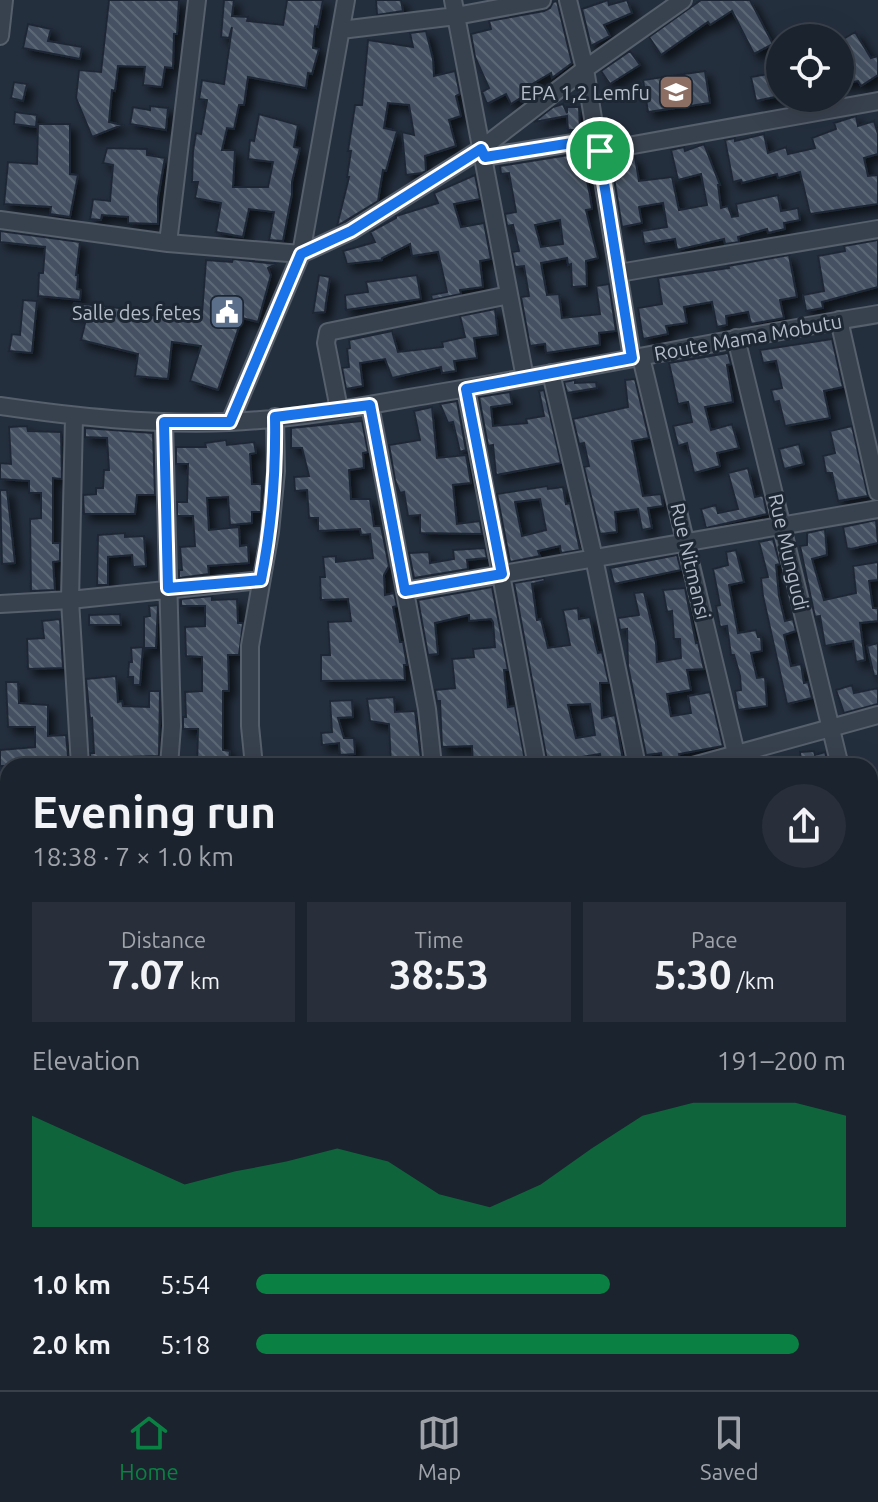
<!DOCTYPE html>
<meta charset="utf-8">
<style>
body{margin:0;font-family:Ubuntu,sans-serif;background:#282f3a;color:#f1f3f6;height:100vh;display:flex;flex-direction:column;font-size:30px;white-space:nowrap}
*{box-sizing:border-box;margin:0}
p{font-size:26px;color:#a0a4aa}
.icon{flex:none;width:44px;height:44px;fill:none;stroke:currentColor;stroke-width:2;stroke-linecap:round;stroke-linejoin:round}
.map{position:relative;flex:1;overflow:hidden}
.panel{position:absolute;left:0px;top:758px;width:878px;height:632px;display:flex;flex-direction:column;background:#1b232e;border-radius:24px 24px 0 0;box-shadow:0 8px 32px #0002,0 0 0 2px #39404a}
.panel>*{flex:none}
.controls{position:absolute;left:766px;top:24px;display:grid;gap:16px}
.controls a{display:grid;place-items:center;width:88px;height:88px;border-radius:50%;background:#1b232e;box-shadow:0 8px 32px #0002,0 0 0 2px #39404a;font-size:40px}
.pin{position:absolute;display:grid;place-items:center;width:68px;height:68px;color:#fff;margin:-34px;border:4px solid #fff;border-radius:50%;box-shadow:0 2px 8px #0007}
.round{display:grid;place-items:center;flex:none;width:84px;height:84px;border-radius:42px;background:#282f3a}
.overview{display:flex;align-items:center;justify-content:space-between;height:136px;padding:0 32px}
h1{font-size:44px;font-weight:700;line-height:60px}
.figures{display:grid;grid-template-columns:repeat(3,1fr);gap:12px;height:136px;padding:8px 32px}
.figures div{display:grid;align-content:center;border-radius:0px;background:#282f3a;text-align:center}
.figures b{font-size:40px;font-weight:700}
.figures small{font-size:22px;font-weight:400}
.figures p{font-size:22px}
.chart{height:224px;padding:16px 32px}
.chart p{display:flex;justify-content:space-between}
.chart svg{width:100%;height:144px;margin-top:8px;fill:#0b8043;opacity:.7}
ul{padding:0 32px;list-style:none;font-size:26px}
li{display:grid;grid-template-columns:128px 96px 1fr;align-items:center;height:60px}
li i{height:20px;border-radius:10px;background:#0b8043}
.menu{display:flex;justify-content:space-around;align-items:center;height:112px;border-top:2px solid #39404a;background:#1b232e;font-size:22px;color:#a0a4aa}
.menu a{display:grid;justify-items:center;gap:4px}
.menu .on{color:#0b8043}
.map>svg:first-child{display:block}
.water{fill:url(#water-waves)}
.building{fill:url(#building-back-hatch);stroke:#1f2835;stroke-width:2;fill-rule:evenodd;filter:url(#shadow)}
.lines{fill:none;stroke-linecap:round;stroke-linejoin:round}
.minor-casing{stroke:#565f6c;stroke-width:20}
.minor{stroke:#38414e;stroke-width:16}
.route-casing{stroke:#fff;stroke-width:16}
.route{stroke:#1a73e8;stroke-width:10}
.labels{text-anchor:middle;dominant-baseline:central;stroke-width:6;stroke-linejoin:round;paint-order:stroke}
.poi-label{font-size:20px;fill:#b4bcc9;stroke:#1d2633;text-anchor:end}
.street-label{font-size:20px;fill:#b4bcc9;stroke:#1d2633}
</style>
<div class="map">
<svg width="878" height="1390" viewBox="0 0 878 1390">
<defs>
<pattern id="water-waves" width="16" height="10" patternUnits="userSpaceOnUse" patternTransform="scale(2)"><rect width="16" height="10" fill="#394c67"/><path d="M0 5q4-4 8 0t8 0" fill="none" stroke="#53647b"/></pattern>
<pattern id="building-back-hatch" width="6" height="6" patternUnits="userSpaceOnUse" patternTransform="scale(2)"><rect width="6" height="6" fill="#455162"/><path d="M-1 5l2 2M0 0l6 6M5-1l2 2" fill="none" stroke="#5d6877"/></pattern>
<filter id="shadow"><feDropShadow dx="6" dy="6" stdDeviation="4" flood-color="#0009"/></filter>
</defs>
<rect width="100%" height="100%" fill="#242f3e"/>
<!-- water -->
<path class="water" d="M878 1142V1196L870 1197V1144Z
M466 1382H550L541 1390H454Z"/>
<!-- building -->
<path class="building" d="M109 0H179L177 34H174L173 68 165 67 162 87 143 85 145 67 118 66 115 91 112 90 109 122 122 125 92 137 76 98 79 70 101 72Z
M224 0H234L232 16 248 17 247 21 283 25 287 0H323L318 27 315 26 313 48 319 49 312 74 308 73 306 88 248 77 244 105H239L234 129 227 128 222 150H235L233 187H268L273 162 248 159 250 140 254 141 259 114 298 125 294 147 300 148 292 182V194L283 241 269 240 274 212 249 209 243 237 216 232 221 203 195 198 198 182H192L193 151 196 133 201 134 207 100 199 99 202 80 224 84 232 27 229 38 221 37Z
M376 0H401L403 11 377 15Z
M608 0 609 5 627 0 632 13 604 25 610 36 591 46 582 9Z
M701 0H750L773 44 754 54 732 11 710 25 708 22 661 55 649 37Z
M557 1 572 63 552 78 551 73 522 90 525 95 511 104 506 94 487 104 482 92 489 88 475 57 471 34 491 29 489 21 544 11 550 8 553 2Z
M28 24 51 29 48 41 82 47 80 59 23 48Z
M426 31 433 59 434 76 455 71 460 94 456 96 461 116 449 120 456 146 425 156 426 171 422 173 406 175 402 132 414 135 409 105 388 103 384 128 397 131 386 171 383 170 378 201 337 226 349 177H347L351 151H348L355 105H362L368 40 413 47 410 33Z
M855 32 871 58 878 56V75L861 86 858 81 840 84V41Z
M630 51 640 65 610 84 601 71Z
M705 71 710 103 648 112 643 80Z
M780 72V96L756 101 751 77Z
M14 82 27 84 23 101 11 98Z
M563 104 567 113V107H579L580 130H568L567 116 534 122 553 107Z
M150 106 168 108 166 130 130 124 133 107 150 110Z
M15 112 37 115 36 127 14 124Z
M856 116 858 126 874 121 878 134V154L864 158 868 176 878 175V204L810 214 800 172 778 178 777 174 742 183 741 180 733 182 725 140 735 138V141L764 134 768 153 786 147 788 154 815 148 812 138 836 129 834 123Z
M38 124H70V174L78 175 70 217 50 214 51 207 4 204 8 162 37 164Z
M704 144 720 185H718L721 208 728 206 732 217 738 216 736 204 778 195 781 211 798 208 800 220 784 223 785 229 768 233 767 229 738 237 739 242 725 244 724 239 677 250 675 239 644 244 642 231 667 227 663 203 639 207 642 223 622 227 611 160 635 157 639 181 672 177 679 210 707 205 701 174 678 180 671 150 684 147 685 151Z
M107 148 147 149V155L165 158 158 198V224L128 223V217L102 215 101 220 90 219 93 199 110 201 113 165 103 163Z
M581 153 590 195 592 209 586 210 598 258 586 261 587 286 572 287 571 264 568 265 567 258 541 263 547 295 559 294 562 318 600 314 596 286 609 284 616 331 599 333 600 345 546 353 545 344 530 346 521 297 529 296 524 266 515 267 512 252 519 251 513 225 507 226 505 214 516 212 509 173 501 174 500 166ZM560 220 563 244 541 247 535 225Z
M475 175 480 199 454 204 461 227 484 223 491 259 480 261 483 287 460 290 461 294 432 300 431 295 447 292 438 252 412 256 410 244 382 258V260L347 264 343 251 375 242 370 232 396 218V216L438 203 434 193Z
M0 231 80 242 76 275H78L77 289 81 290 80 300 38 296 39 273H43L45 247 0 242Z
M878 240V287L822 302 823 308 806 311 803 295 824 291 818 256 845 251 844 246Z
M789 255 797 297 780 300 784 318 751 324 748 312 726 316 727 325 717 327 712 302 684 307 687 323 666 326 668 334 643 339 638 308 662 304 658 278 729 268 728 266Z
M233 259 276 264 268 268 271 275 258 322 242 318 218 390 190 381 201 346 172 342 168 379 135 376 138 354 81 340 87 315 72 313 74 303 128 309V312L181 319 182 313 202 314 206 260 232 262Z
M319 275 330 277 326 303 325 312 313 313Z
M417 275 421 299 346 310 345 295 368 292 366 282Z
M23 300 37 301 32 353 9 351 12 334 20 335Z
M495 309 498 335 474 338 477 358 454 361 456 371 442 373 441 367 392 378 385 359 360 363 363 386 346 389 342 368 349 367 347 349 350 348 349 340 392 331 398 352 443 347 442 342 465 337 460 316Z
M832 339 843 387 824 391 830 418 785 426 779 401 774 402 771 390 782 388 776 361 763 363 760 350Z
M728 353 731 364 727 365 733 402 705 407 711 430 732 424 739 448 717 453 720 466 694 473 687 443 678 446 673 426 692 422 688 402 678 404 669 363Z
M635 379 649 438 632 441 643 496 661 494 663 506 648 508 652 528 642 530 638 509 615 512 617 532 600 534 584 467 589 466 584 443 579 444 573 419 628 407 625 380Z
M575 380V383L596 382 597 388 567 393 564 382Z
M544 390 561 463 496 475 493 445 488 446 479 397 510 392 512 404 491 407 493 426 527 423 526 419 544 416 539 391Z
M457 401 466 450 460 452 453 422 448 423 440 404Z
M432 407 437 458 466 455 471 483 453 485 457 524 480 521 482 534 420 533V515L408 516 404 492 400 493 395 480 389 445 420 440 414 411Z
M362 421 368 452 363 453 364 468 349 470 351 499H370L374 526H381L389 566 384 575 385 595 394 593 397 606 393 607 400 642H403L407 665H404L405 680 321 681V655H330L328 622 351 621 348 599 321 600 320 577H325L323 557 336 556V562L373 558 370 534 361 535 360 529 318 531V518H309L307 490 295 491 294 477 309 476 302 448H291V428Z
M27 426 28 431 61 432 62 479 53 478V543H60V561L53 562 55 590 31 591 30 519 41 518V493H29V481L0 479V463L11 464 9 427Z
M852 426 868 496 838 501 832 473H826L823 456 835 453 830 431Z
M85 428 153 433 155 495H137L135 514H84L83 495 96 494V488H103L104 470H109L107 438 85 437Z
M226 440 227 445 254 442 256 453 250 454 252 484H262L261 512H252V523L230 525 228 497 207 498 209 530 239 527 240 546 248 545 249 563 208 566 209 574 179 578V570H182L180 547 195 546 193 516H177V502H187L188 464H176V447H206L205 443Z
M799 444 804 464 784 469 779 449Z
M748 468 755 497 763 495 767 514 706 528 701 509 716 505 718 513 738 509 728 473Z
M547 486 548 489 563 487 566 504 570 503 580 550 561 553 560 546 538 551 540 556 510 562 497 494ZM540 499 546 530 522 536 515 502Z
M0 490H7L15 563 2 564Z
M876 520 878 543 851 549 847 548 843 527Z
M825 529 827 555 812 559 824 600 856 593 853 566 878 562V580L869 581 873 608H878V621L860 623 865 660 856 662 853 641 825 646 820 616 815 617 800 546 807 545V533Z
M125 533V537L144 536 146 566 133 567 132 555 108 557V585H97L98 535Z
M773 539 780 564 776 565 779 596 785 621 793 619 796 631 784 635 791 666 801 664 804 683 808 682 812 698 787 704 763 596 761 578 768 577 759 542Z
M485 548 487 558 467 560 468 569 414 578 409 553 429 552 430 563 454 559 453 550Z
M736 550 744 582 729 585 738 633 756 630 758 637H761L762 651 751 653 757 678 765 677 767 706 738 710 735 691 741 690 740 676 734 655H731L727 626 720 627 716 606 720 605 713 569 728 565 726 552Z
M677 555 681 570 614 584 610 568Z
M544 578 545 581 532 584 537 620 541 619 548 648 570 645 563 610 578 608 579 619 590 617 595 642 598 653 602 652 609 683H600L602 718 615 715 624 766H602L600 754 558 761 559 766H548L514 583ZM590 704 595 735 576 738 568 705Z
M492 587 508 670H504L508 707 515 706 526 766H473L472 746 442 747 440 701H437L435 690 455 688 452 659 474 657 473 649 495 647 493 622 491 619 469 621V615L435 623 438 654 428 655 418 600Z
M685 588 696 643 698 642 704 669 687 670 691 690 667 694 671 716 691 713 688 696 710 692 723 746 679 754 680 760 663 763 661 753 646 755 628 666 627 629 620 630 618 618 639 615 634 593 644 592 656 643 657 662 681 658 680 639H674L672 611 667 612 663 590Z
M212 596V600L237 599 238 623H243L239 655H228L229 691H223V750L230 751 229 762 212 761V766H197L198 729H183V717H186L185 692 202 691V657L186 656 185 627 205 626V606H181V599Z
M158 605 156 648H144V617L150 616 149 606Z
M120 614 121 625H89V615Z
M60 619 63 668 28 669 27 639 44 638 42 621Z
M878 643V676H874L867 646Z
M143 647 140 685H133V677H128L129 662H132L131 648Z
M116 676 118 702 122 701 123 706 149 707V691H160L159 756 126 757 127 766H91L90 753H94L92 718 90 719 86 679Z
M6 682H18L19 703 48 705V736L66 735 69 766H0V750L35 747V727H8Z
M852 685 854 693 878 688V704L844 713 836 690Z
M394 697 395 712 415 711 422 766H391L389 724 370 721 367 699Z
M352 700 353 717 338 718 344 738H354L355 754 340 755 339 743 322 745 321 733 332 732 330 701Z
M814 751 815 755 825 752 829 766H801L800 752Z"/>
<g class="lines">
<!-- minor casing -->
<g class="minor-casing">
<path id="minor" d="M453 0 525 378
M568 0 585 69 632 358
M341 30 456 16 542 0
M0 36 4 0
M600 151 878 101
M485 157 597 139
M0 220 168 243 301 254 351 231 481 149 585 69 683 0
M168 243 197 0
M619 273 878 229
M839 320 878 492
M736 338 840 766
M641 357 739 766
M551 373 594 558 637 766
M466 389 537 766
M370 405 427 709 433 766
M0 406C76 417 152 425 229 422 299 419 369 405 438 393 585 369 731 338 878 314
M339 409 326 343 328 332 509 295
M74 417 70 600 80 766
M164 422 172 726 169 766
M230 422 301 254 346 0
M405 591 878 509
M0 604 70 600 261 580
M254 766 250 726V646L270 532 276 471 275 417
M693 766 878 715
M0 1071H8
M870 1076H878
M870 1211 878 1210
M870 1328 878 1357
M779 1382 782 1390
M235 1390 238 1382"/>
</g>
<!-- minor -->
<use href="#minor" class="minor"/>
</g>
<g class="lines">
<!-- route casing -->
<g class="route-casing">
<path id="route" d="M597 139 632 358 466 389 502 574 405 591 370 405 275 417C276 473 272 525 261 580L168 588 164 422H230L301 254 351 231 481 149 485 157Z"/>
</g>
<!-- route -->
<use href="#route" class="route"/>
</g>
<!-- icons -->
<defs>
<g id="school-square" transform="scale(1.8)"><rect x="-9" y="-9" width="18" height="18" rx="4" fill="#8d6e63" stroke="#1d2633"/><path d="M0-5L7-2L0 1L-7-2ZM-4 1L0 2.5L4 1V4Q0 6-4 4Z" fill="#fff"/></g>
<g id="civic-square" transform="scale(1.8)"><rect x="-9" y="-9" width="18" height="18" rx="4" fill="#5c6f8a" stroke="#1d2633"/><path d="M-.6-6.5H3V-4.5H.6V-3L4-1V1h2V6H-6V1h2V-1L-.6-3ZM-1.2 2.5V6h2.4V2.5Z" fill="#fff"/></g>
</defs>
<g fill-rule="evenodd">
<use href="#school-square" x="676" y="92"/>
<use href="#civic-square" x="227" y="312"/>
</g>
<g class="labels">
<!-- poi labels -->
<g class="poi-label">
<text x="650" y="92">EPA 1,2 Lemfu</text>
<text x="201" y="312">Salle des fetes</text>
</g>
<!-- street labels -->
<g class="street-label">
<text transform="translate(748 337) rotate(-10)">Route Mama Mobutu</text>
<text transform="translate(789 552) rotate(77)">Rue Mungudi</text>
<text transform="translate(691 561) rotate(77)">Rue Nitmansi</text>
</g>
</g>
</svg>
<div class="controls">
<a><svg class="icon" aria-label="locate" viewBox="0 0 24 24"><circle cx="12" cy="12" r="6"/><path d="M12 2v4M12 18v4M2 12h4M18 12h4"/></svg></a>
</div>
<div class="pin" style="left:600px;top:151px;background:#1e9e55"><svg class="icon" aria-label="arrive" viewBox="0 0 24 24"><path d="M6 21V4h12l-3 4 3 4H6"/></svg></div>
<section class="panel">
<div class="overview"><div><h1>Evening run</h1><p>18:38 · 7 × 1.0 km</p></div><a class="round"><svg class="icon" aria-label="share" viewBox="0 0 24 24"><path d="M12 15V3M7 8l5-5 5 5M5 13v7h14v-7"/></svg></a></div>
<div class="figures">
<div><p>Distance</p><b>7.07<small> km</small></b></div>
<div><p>Time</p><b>38:53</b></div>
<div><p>Pace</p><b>5:30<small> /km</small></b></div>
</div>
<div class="chart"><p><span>Elevation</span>191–200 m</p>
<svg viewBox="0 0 160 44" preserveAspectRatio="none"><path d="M0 44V10L10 17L20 24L30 31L40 27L50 24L60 20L70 24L80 34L90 38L100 31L110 20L120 10L130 6L140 6L150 6L160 10V44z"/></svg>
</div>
<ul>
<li><b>1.0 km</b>5:54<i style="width:60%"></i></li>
<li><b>2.0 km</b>5:18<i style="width:92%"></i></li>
</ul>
</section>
</div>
<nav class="menu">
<a class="on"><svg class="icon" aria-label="home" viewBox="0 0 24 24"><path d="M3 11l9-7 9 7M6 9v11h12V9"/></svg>Home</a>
<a><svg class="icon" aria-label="map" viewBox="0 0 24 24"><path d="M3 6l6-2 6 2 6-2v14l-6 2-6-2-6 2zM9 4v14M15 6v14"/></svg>Map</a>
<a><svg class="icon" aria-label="saved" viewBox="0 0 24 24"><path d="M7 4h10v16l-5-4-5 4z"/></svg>Saved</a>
</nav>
